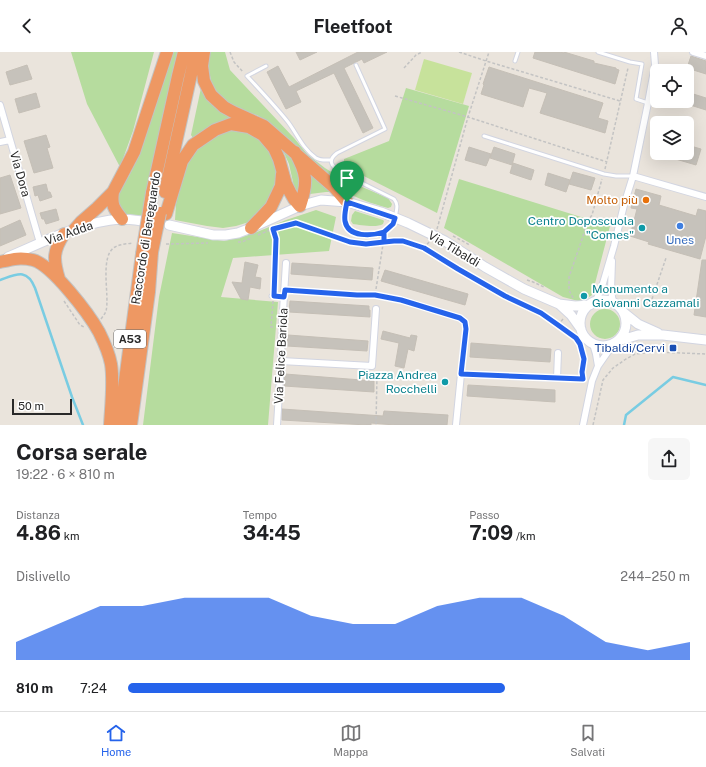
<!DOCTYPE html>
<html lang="it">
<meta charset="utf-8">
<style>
body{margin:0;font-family:"Public Sans",sans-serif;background:#f6f6f6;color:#202124;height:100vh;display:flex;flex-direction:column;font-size:15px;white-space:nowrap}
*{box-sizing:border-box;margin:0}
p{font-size:13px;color:#757577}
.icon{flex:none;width:22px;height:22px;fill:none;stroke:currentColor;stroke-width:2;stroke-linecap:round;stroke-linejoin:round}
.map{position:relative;height:373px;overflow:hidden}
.details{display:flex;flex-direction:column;background:#fff;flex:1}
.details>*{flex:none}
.fabs{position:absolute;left:650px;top:12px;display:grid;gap:8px}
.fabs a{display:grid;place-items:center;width:44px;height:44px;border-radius:6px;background:#fff;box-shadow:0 4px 16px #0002;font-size:20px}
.scale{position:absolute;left:12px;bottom:10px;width:60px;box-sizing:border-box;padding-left:4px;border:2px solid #292929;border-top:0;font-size:11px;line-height:14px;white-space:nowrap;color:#292929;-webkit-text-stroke:3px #fff;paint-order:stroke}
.pin{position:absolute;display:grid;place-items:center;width:34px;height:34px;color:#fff;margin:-41px -17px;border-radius:50% 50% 50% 0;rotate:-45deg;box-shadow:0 0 4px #0007}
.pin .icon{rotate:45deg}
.round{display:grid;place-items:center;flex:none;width:42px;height:42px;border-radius:6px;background:#f6f6f6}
.summary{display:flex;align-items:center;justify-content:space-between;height:68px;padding:0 16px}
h1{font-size:22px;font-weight:700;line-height:30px}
.stats{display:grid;grid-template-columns:repeat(3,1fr);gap:6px;height:68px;padding:4px 16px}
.stats div{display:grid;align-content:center}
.stats b{font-size:20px;font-weight:700}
.stats small{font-size:11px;font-weight:400}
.stats p{font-size:11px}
.chart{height:112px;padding:8px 16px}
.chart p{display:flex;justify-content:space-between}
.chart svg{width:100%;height:72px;margin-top:4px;fill:#2563eb;opacity:.7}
ul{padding:0 16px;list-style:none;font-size:13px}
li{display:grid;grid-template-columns:64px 48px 1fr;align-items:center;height:30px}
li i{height:10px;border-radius:5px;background:#2563eb}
header{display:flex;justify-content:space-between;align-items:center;height:52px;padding:0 16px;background:#fff;font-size:18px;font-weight:700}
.tabs{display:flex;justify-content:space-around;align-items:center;height:56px;border-top:1px solid #e0e0e0;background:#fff;font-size:11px;color:#757577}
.tabs a{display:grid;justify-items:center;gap:2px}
.tabs .current{color:#2563eb}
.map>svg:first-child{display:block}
.green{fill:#b6dc9e}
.pitch{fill:#c7e29b}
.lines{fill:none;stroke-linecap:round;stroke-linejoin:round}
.stream{stroke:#79cce2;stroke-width:2.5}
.building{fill:#c6c2bb;stroke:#c5bfb6}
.lane-casing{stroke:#d2d5e1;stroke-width:5}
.street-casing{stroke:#d2d5e1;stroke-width:8}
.secondary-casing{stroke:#d2d5e1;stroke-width:11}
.highway-casing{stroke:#c3c3c3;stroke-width:14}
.path{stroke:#c3c3c3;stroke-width:1.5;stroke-dasharray:3 2;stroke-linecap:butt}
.lane{stroke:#fff;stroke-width:3}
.street{stroke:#fff;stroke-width:6}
.secondary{stroke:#fff;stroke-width:9}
.highway{stroke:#ee9863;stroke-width:12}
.highway-bridge-casing{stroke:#c3c3c3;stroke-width:14;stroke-linecap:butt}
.highway-bridge{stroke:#ee9863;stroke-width:12}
.route-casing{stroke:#fff;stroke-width:8}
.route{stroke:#2563eb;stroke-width:5}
.food-dot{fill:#e8710a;stroke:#fff;stroke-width:1.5}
.shop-dot{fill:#3f7fe0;stroke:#fff;stroke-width:1.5}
.culture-dot{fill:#0f9aa8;stroke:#fff;stroke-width:1.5}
.transit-dot{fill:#1a4fb4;stroke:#fff;stroke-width:1.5}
.labels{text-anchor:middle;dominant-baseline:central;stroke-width:3.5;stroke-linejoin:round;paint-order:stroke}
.shield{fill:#fff;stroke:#696969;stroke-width:1}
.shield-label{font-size:11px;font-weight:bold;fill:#292929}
.street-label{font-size:12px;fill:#292929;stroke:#fff}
.food-label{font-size:12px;fill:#c56008;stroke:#fff;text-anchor:end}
.culture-label{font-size:12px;fill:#0d838f;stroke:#fff;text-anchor:end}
.shop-label{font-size:12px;fill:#366cbe;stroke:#fff}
.transit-label{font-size:12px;fill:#164399;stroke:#fff;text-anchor:end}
</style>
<header><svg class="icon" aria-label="back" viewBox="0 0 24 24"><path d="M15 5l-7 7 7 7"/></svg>Fleetfoot<svg class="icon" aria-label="person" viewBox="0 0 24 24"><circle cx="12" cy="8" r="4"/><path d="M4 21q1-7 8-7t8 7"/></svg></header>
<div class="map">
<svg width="706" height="373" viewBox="0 0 706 373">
<rect width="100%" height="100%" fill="#eae4dc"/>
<!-- green -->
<path class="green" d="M71 0H154L133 79 120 115 87 52Z
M173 0H179L145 164 123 162 117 147 119 140 129 124 139 103Z
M209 0H225L230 18 294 86 308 103 325 116 341 126 388 146 392 152 391 155 388 156C371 151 356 147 340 136L268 70 257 63 247 61 225 50 216 40 211 29 209 18 207 9Z
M201 36 234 66 193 86 191 83Z
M406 36 469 54 437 161 344 114V107L389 89Z
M231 77H243L262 87 277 107V138L259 164 249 170 236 174 223 176 207 174 175 168 176 152 184 113 189 104 208 86Z
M281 94 291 100 300 119V143L295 139 289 112Z
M310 119 333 140H326L310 142 311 133Z
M459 127 610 174 592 243 582 250 563 245 444 176Z
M316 158 336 165 329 199 233 206 221 245 278 250 268 373H143L159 245 172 181 224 189 252 182 286 168Z
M355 159 383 168 384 169 383 172C377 176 360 173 353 172L351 169 352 163Z
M590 272a15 15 0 1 1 30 0a15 15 0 1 1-30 0Z"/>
<!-- pitch -->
<path class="pitch" d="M424 7 472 21 463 52 415 38Z"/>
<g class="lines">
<!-- stream -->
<path class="stream" d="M0 228C17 222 27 216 35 236L72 345 83 373
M624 373 626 363 673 325 706 333"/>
</g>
<!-- building -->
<path class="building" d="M296 0H317L300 8Z
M358 0H387L364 11 362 7 344 16 373 76 363 81 334 21 296 39 301 50 286 57 267 20 278 14 289 35Z
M535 0H560L564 1V0L594 9V11L616 16V17L619 18 615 32 533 6Z
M691 4 706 9V22L687 16Z
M27 13 32 27 10 33 6 20Z
M489 15 603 51 598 66 608 69 605 81 540 61 547 41 529 36 523 55 481 42 484 33 483 32Z
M687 40 706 46V58L687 52Z
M36 41 40 55 19 61 15 47Z
M46 83 50 95 47 96 53 116 34 121 24 89Z
M687 93 701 97 696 113 662 103 663 101H687Z
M469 95 491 102 486 114 465 108Z
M494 95 515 102 512 113 490 106Z
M513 111 534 118 531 128 510 121Z
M573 120 595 126 591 138 569 132Z
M548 121 570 128 566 140 545 133Z
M10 123 21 156 0 162V126Z
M46 132 48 140H50L52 145 40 149 38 143 35 144 33 135Z
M636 137 661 144 659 153 696 164 698 157 706 159V184L700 207 648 192 649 190 630 184 637 157 631 156Z
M56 157 59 168 46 172 44 167H42L40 161Z
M20 168 26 183 0 194V177Z
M702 208H706V265L694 263Z
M245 210 258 213 255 225 261 226 260 237 250 235 248 248 241 247 232 230 242 231Z
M292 211 373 216 372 228 291 222Z
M385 218 468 242 465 253 381 229Z
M290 249 369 254V258H370V265L289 260Z
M383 279 410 286 411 283 417 284 414 299 408 297 404 316 395 314 399 291 381 287Z
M288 283 368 289 367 299 287 294Z
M471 291 551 297 550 310 470 305Z
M285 322 374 329V340L284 334Z
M468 333 555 338V350L467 344Z
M282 357 383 364 384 359 448 363 447 373H395L371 371V373H367L282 368Z"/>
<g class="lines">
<!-- lane casing -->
<g class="lane-casing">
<path id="lane" d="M598 0 630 10 642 12 636 47 648 51
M515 9 518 0
M266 14 247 24C261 39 275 54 288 70 297 82 303 97 316 106 321 109 326 108 331 108
M484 84 604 122 616 124H633
M346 153C345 158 344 164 345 169 348 185 373 186 385 179 391 175 394 169 396 161 397 156 398 152 394 147L344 122C334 116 325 110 337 101L385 77 356 13
M271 244 285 245"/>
</g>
<!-- street casing -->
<g class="street-casing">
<path id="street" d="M693 0 706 4
M0 53 40 191
M0 90 10 88
M633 124 706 145
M612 209 611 238 613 251
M285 238 357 243H375L401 248 460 266 465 270 466 277 461 322 456 373
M595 250 601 238 614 194 624 153 633 124 648 51 655 13 654 0
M281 309 372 314 376 257
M598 314 614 291
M461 322 557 326 558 301
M277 373 281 309 282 275 286 211
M583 373 592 329 598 314 596 302 593 292"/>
</g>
<!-- secondary casing -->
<g class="secondary-casing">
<path id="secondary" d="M169 173 213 183H226L238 181 251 176 300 154 310 151 321 148 347 150 381 160 408 171 445 189 485 215 524 237 559 252 575 254 590 253
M8 205C44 190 81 170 120 167 127 167 135 168 142 169
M580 271a23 23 0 1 1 46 0a23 23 0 1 1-46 0Z
M559 252 571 263 581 277
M623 260 638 272 658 281
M618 289 638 283H663L706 288"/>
</g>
<!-- highway casing -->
<g class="highway-casing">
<path id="highway" d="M204 0 202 14 204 29 211 43 224 55 233 60 264 74 335 136 347 150
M113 140C111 153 114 157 122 167
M165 140 196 0
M152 141 178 24 184 0
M166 162 182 109 193 93 215 78 231 72 249 75 263 83 274 96 279 107 286 132 290 140 294 147 300 154C308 130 307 122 295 100
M251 176 271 155 281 134 282 122
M74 178 81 170 97 156 113 140 134 100 167 0
M0 210C13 207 20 205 33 208 52 213 89 262 99 280 104 290 109 301 111 312 114 330 111 354 110 373
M59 227C53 207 53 199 64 182
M119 373 142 202
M131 373 149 240 152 200"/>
</g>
<!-- path -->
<path class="path" d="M230 0 234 10 243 20
M459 0 486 9 620 49
M404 16 416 3 422 0
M395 44 468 65 607 110
M605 117 628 16
M273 177 295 171 351 189 366 192 395 189H403L424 196 458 217 505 244 541 261 576 286 580 292 584 307 583 320V327L563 326
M437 177 468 65 489 0
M258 183 273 177 276 187 274 239
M453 184 468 192 470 194
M238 190H242L251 186
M166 192 208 191
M424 196 429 190
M527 228 533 230 544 235
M376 237 384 186
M573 246 569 238V225L589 167 592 163 602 127
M652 247 666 206
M64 249 80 273 84 275
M273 249 271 275H275
M101 267C103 264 105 262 106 259 110 244 99 204 115 195 120 192 127 192 133 191
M558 273 563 267
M643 291 644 301
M375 320 377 322 376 373
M593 373 603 328 613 316 626 307 635 302 656 300 706 302"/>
<!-- lane -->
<use href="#lane" class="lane"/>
<!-- street -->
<use href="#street" class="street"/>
<!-- secondary -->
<use href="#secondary" class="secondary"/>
<!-- highway -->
<use href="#highway" class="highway"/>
<!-- highway-bridge casing -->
<g class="highway-bridge-casing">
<path id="highway-bridge" d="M152 200 160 161
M142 202 152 141"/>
</g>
<!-- highway-bridge -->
<use href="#highway-bridge" class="highway-bridge"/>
</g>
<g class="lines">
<!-- route casing -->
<g class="route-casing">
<path id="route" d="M347 150C346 155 344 163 345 169 348 186 372 184 384 180V190L394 189H403L424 196 458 217 505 244 541 261 558 273 576 286 580 292 584 307 582 320 583 327 461 322 466 277 465 270 460 266 401 248 375 243H357L285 238 284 245 274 244 276 187 273 177 296 171 350 190 366 192 384 190V180L393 172 395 166 347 150"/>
</g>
<!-- route -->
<use href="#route" class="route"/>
</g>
<!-- markers -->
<circle class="food-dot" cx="646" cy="148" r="4"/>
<circle class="shop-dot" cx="680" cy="174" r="4"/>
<g class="culture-dot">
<circle cx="642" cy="176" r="4"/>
<circle cx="584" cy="244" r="4"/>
<circle cx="445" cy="330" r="4"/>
</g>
<rect class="transit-dot" x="669" y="292" width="8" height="8" rx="2"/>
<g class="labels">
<!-- shield labels -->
<rect class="shield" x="114" y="278" width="32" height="18" rx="3"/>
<g class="shield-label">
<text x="130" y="287">A53</text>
</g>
<!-- street labels -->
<g class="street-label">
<text transform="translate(20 122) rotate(74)">Via Dora</text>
<text transform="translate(69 181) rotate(-19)">Via Adda</text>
<text transform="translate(146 186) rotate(-81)">Raccordo di Bereguardo</text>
<text transform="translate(454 197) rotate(31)">Via Tibaldi</text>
<text transform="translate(281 304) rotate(-87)">Via Felice Bariola</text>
</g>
<!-- food labels -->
<g class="food-label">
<text x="638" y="148">Molto più</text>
</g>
<!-- culture labels -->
<g class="culture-label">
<text x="634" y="169">Centro Doposcuola<tspan x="634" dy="14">"Comes"</tspan></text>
<text x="592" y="237" text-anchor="start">Monumento a<tspan x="592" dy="14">Giovanni Cazzamali</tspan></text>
<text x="437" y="323">Piazza Andrea<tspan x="437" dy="14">Rocchelli</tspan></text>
</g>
<!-- shop labels -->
<g class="shop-label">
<text x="680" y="188">Unes</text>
</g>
<!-- transit labels -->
<g class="transit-label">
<text x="665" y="296">Tibaldi/Cervi</text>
</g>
</g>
</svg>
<div class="fabs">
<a><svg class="icon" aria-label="locate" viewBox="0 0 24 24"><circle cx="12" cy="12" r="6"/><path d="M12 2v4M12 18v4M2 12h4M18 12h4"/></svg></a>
<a><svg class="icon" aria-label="layers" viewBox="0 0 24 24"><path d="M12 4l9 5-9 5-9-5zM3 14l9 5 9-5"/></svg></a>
</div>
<div class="scale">50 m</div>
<div class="pin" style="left:347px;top:150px;background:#1e9e55"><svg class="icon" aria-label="arrive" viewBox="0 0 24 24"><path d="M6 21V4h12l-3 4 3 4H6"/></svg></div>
</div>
<section class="details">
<div class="summary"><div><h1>Corsa serale</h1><p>19:22 · 6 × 810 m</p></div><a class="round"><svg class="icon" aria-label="share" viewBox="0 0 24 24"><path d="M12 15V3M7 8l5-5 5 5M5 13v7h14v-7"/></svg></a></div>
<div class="stats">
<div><p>Distanza</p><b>4.86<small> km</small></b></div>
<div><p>Tempo</p><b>34:45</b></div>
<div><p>Passo</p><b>7:09<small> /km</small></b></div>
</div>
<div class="chart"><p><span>Dislivello</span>244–250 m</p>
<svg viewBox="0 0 160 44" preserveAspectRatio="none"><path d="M0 44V33L10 22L20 11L30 11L40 6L50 6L60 6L70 17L80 22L90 22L100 11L110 6L120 6L130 17L140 33L150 38L160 33V44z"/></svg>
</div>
<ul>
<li><b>810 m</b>7:24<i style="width:67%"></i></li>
</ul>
</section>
<nav class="tabs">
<a class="current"><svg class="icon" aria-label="home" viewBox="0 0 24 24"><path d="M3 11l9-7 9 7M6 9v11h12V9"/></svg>Home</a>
<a><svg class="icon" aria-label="map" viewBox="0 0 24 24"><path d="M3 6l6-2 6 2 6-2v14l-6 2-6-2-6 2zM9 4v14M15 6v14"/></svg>Mappa</a>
<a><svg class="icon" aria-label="saved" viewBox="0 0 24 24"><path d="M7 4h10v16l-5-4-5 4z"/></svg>Salvati</a>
</nav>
